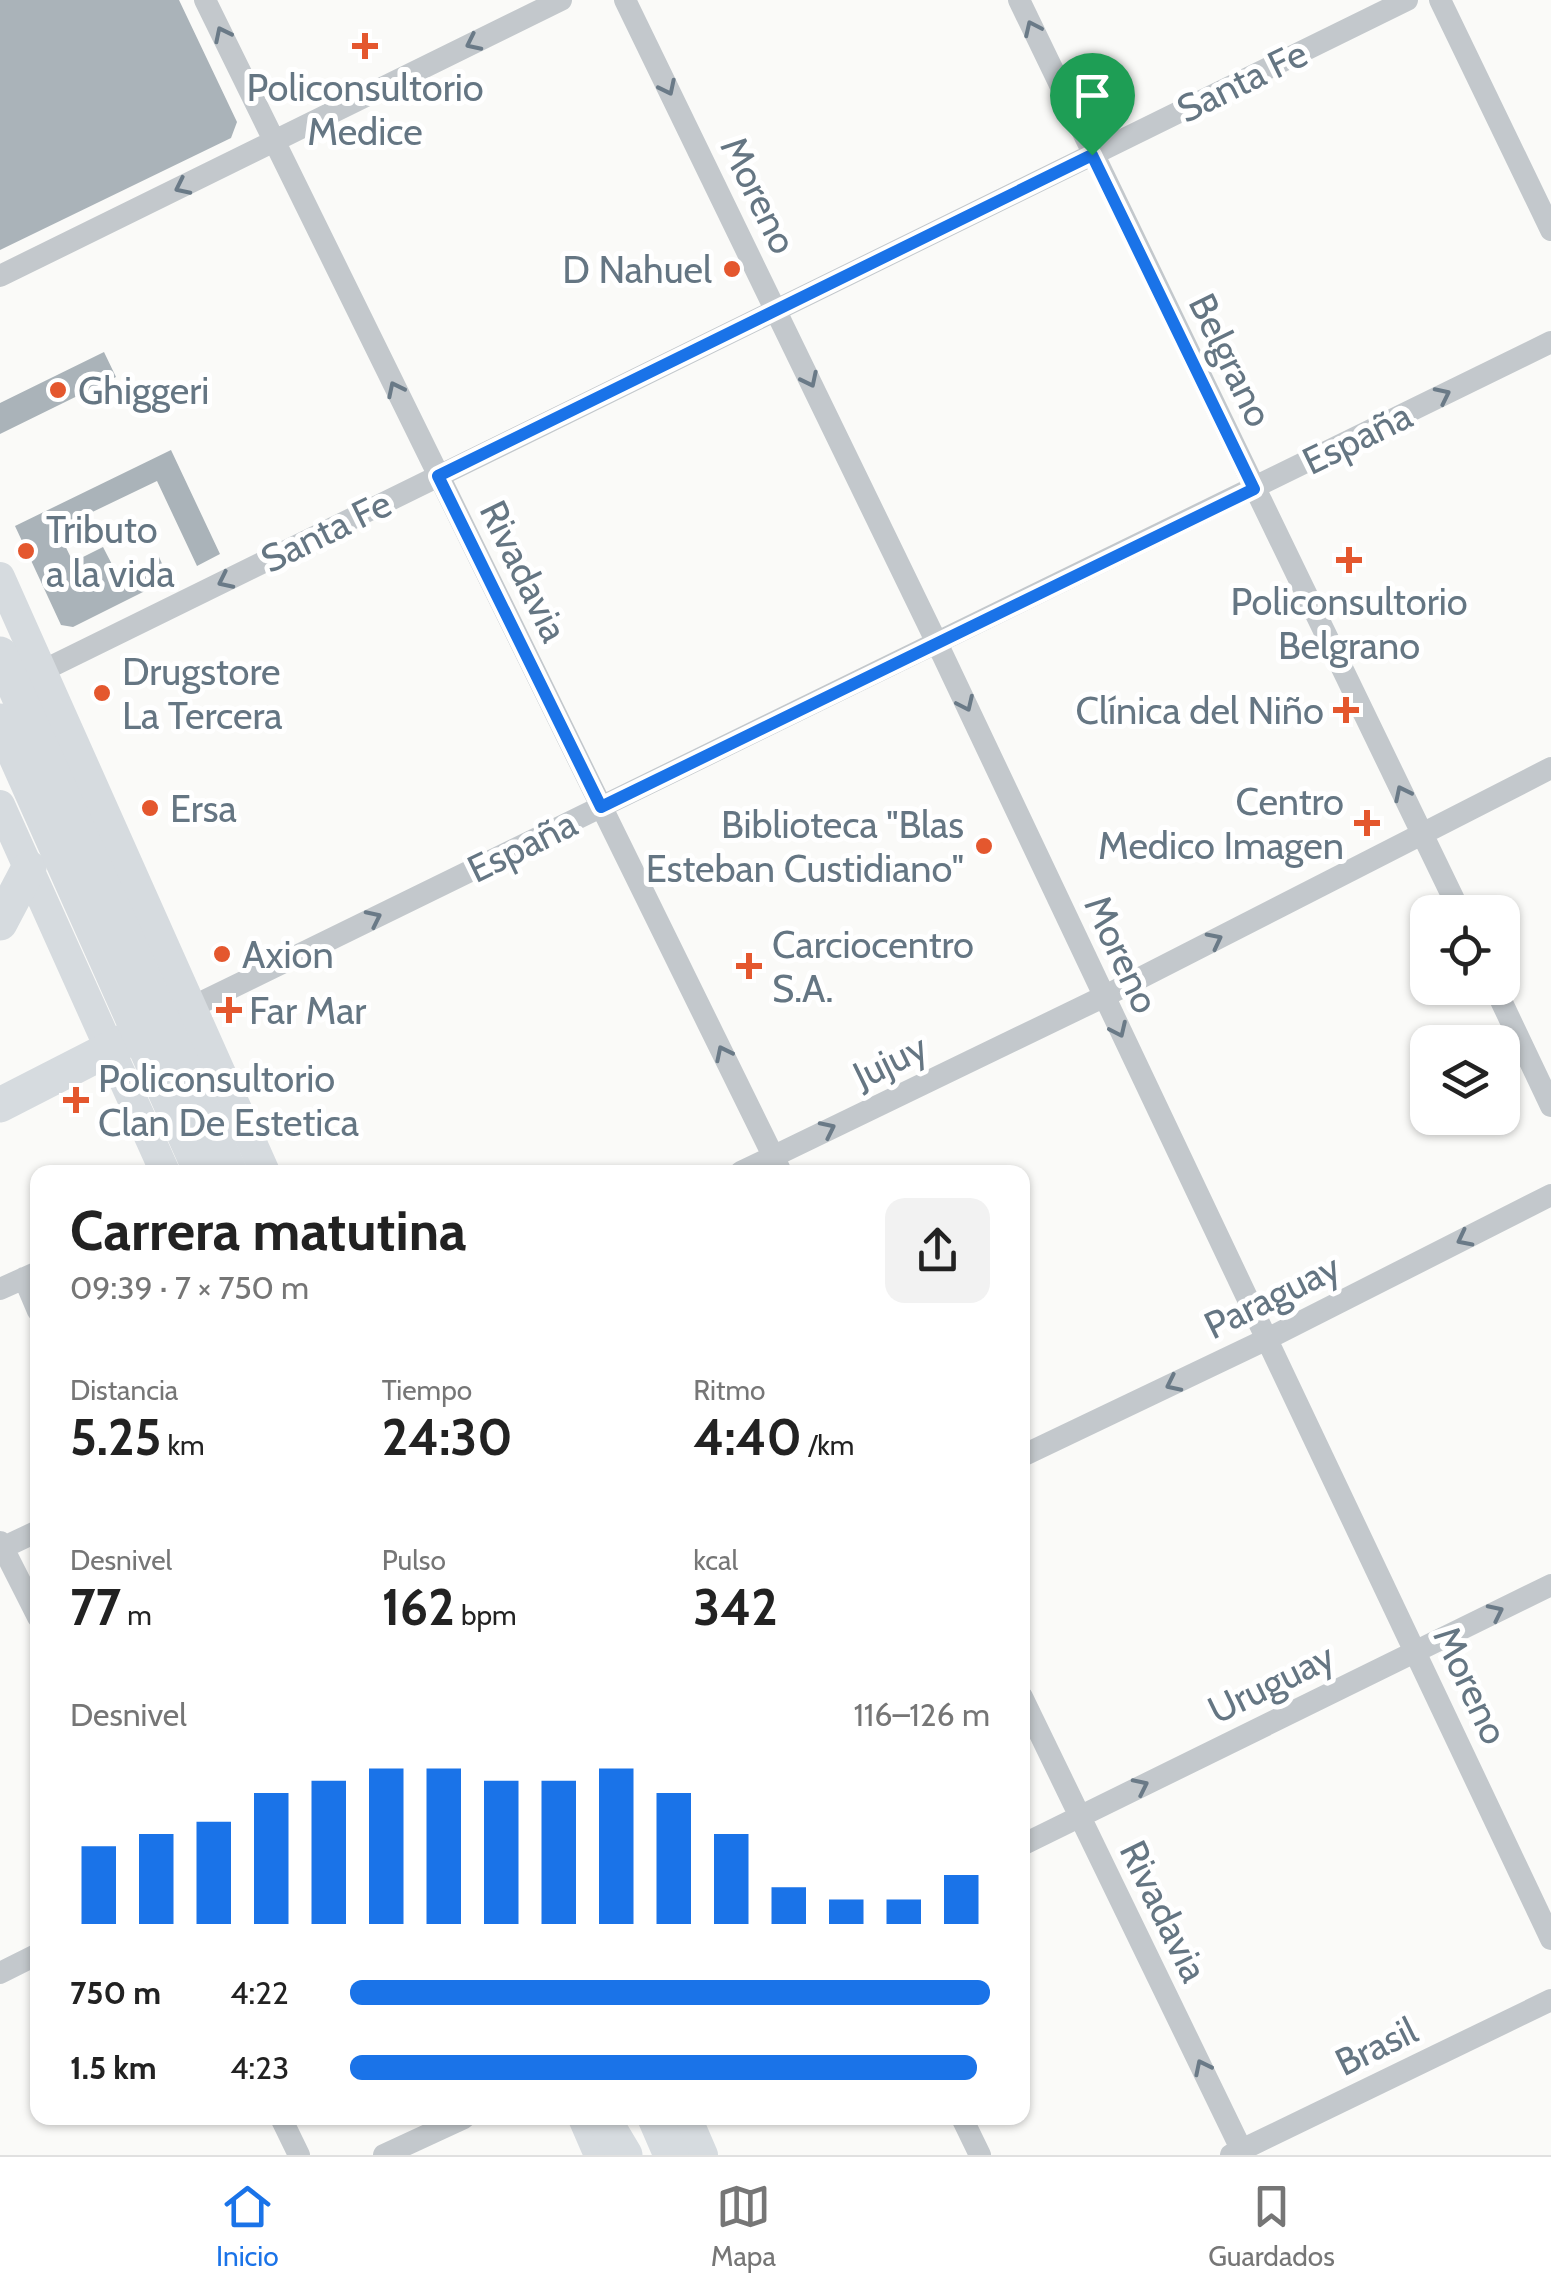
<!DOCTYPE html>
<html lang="es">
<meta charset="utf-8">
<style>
body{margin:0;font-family:Cabin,sans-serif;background:#f2f2f2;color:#222;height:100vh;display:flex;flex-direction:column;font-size:38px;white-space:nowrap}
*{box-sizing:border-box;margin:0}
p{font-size:32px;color:#767676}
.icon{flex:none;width:55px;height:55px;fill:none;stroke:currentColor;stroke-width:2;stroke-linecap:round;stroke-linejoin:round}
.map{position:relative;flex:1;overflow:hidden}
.drawer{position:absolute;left:30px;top:1165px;width:1000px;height:960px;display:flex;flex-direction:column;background:#fff;border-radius:20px;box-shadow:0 2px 8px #0004}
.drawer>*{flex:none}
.fabs{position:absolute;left:1410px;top:895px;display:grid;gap:20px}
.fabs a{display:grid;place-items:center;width:110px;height:110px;border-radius:20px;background:#fff;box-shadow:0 2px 8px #0004;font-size:50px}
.pin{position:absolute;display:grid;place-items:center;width:85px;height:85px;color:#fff;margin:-102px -42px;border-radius:50% 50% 50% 0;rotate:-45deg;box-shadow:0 0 10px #0007}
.pin .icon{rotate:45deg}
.round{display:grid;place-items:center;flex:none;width:105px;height:105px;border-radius:20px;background:#f2f2f2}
.summary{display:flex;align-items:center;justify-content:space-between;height:170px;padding:0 40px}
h1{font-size:55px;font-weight:700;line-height:75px}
.figures{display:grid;grid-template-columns:repeat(3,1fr);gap:15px;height:170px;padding:10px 40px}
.figures div{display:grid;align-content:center}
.figures b{font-size:50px;font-weight:700}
.figures small{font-size:28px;font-weight:400}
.figures p{font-size:28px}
.chart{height:280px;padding:20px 40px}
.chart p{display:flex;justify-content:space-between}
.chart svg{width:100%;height:180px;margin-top:10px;stroke:#1a73e8;stroke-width:6}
ul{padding:0 40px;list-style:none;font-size:32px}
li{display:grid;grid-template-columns:160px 120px 1fr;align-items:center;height:75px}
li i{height:25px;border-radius:12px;background:#1a73e8}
.menu{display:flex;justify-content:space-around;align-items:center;height:140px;border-top:2px solid #e0e0e0;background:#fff;font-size:28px;color:#767676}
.menu a{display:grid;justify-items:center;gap:5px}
.menu .active{color:#1a73e8}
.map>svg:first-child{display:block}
.building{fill:#aab3b9}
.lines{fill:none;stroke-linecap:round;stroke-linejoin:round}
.minor{stroke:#c3c8cc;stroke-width:22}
.secondary{stroke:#d6dbdf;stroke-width:30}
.primary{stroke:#d6dbdf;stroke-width:35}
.trunk{stroke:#d6dbdf;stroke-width:35}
.oneway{stroke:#6a7a87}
.route-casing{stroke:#fff;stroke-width:20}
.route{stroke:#1a73e8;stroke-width:12}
.poi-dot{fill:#e4572e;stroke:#fff;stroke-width:4}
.labels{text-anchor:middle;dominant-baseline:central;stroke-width:10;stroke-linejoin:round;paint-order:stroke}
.street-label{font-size:38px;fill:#657683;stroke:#fff}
.poi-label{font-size:38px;fill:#657683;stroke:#fff;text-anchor:start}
</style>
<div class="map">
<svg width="1551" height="2155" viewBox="0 0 1551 2155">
<rect width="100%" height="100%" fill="#fafaf8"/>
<!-- building -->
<path class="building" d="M0 0H179L237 122 231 138 0 250Z
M104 352 116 377 0 434V403Z
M171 450 220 554 197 566 157 481 57 529 73 562 103 547 118 576 159 557 169 579 73 627 61 625 15 526Z"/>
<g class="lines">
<!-- minor -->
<path class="minor" d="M205 0 781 1172
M625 0 937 643 1551 1939
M1019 0 1460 912
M1440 0 1551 230
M0 276 561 0
M42 671 1407 0
M1495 988 1551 1106
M192 1007 1551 342
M741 1172 1103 997 1551 768
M24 1278 38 1311
M0 1289 38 1272
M1022 1456 1265 1340 1551 1195
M0 1542 38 1617
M0 1549 38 1531
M1022 1697 1244 2155
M1022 1845 1551 1585
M0 1973 38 1954
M281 2118 299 2155
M962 2118 980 2155
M384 2155 464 2118
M1231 2155 1551 2000"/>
<!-- secondary -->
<path class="secondary" d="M0 577 265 1172
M0 805 165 1172
M583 2118 599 2155
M687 2118 703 2155"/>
<!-- primary -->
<path class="primary" d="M0 923 29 868
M0 1105 164 1021"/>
<!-- trunk -->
<path class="trunk" d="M0 654 230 1172
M0 721 201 1172
M603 2118 625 2155
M655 2118 671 2155"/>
</g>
<!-- one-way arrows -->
<defs><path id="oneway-chevron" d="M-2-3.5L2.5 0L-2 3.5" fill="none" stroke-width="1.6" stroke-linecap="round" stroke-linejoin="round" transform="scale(2.5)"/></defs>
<g class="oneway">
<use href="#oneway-chevron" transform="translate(1032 28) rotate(-115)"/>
<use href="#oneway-chevron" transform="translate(222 34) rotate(-116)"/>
<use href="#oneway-chevron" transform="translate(473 43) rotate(154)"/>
<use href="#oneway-chevron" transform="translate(668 88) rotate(64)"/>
<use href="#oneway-chevron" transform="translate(182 187) rotate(154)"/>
<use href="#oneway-chevron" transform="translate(810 380) rotate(64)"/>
<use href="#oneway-chevron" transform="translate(395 389) rotate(-116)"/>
<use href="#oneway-chevron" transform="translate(1443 395) rotate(-26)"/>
<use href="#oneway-chevron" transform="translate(225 581) rotate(154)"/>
<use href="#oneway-chevron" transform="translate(966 704) rotate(65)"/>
<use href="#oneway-chevron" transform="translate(1402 793) rotate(-116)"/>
<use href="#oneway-chevron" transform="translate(374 918) rotate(-26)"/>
<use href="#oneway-chevron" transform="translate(1215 940) rotate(-27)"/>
<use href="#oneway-chevron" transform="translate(1119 1030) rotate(65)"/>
<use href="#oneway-chevron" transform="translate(723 1053) rotate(-116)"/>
<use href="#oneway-chevron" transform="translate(828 1129) rotate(-26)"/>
<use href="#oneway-chevron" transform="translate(1464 1239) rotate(153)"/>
<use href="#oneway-chevron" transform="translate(1173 1384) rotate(154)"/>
<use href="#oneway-chevron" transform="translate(1496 1612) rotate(-26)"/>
<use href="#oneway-chevron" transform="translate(1141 1786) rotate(-26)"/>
<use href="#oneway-chevron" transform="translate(1202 2067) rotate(-116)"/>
</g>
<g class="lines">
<!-- route casing -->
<g class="route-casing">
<path id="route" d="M1092 155 1254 489 601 807 438 476Z"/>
</g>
<!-- route -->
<use href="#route" class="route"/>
</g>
<!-- markers -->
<g class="poi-dot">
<path d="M360 31h10v10h10v10h-10v10h-10v-10h-10v-10h10z"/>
<circle cx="732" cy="269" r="10"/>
<circle cx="58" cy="390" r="10"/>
<circle cx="26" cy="551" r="10"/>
<path d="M1344 545h10v10h10v10h-10v10h-10v-10h-10v-10h10z"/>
<circle cx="102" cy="693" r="10"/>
<path d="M1341 695h10v10h10v10h-10v10h-10v-10h-10v-10h10z"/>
<circle cx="150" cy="808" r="10"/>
<path d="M1362 808h10v10h10v10h-10v10h-10v-10h-10v-10h10z"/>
<circle cx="984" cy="846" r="10"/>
<circle cx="222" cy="954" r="10"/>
<path d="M744 951h10v10h10v10h-10v10h-10v-10h-10v-10h10z"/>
<path d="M224 995h10v10h10v10h-10v10h-10v-10h-10v-10h10z"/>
<path d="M71 1085h10v10h10v10h-10v10h-10v-10h-10v-10h10z"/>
</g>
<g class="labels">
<!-- street labels -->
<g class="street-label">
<text transform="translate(1242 81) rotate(-26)">Santa Fe</text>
<text transform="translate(759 195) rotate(64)">Moreno</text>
<text transform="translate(1231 360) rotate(64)">Belgrano</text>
<text transform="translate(1357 438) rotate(-26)">España</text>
<text transform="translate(326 531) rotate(-26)">Santa Fe</text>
<text transform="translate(524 571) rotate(64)">Rivadavia</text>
<text transform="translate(522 846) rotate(-26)">España</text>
<text transform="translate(1122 954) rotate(65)">Moreno</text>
<text transform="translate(890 1061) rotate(-26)">Jujuy</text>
<text transform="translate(1272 1296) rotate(-26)">Paraguay</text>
<text transform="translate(1271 1683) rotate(-26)">Uruguay</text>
<text transform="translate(1471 1685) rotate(65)">Moreno</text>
<text transform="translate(1164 1911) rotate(64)">Rivadavia</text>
<text transform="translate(1376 2046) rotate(-26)">Brasil</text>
</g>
<!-- poi labels -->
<g class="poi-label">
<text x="365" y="87" text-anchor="middle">Policonsultorio<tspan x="365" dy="44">Medice</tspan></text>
<text x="712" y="269" text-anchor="end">D Nahuel</text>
<text x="78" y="390">Ghiggeri</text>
<text x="46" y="529">Tributo<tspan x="46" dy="44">a la vida</tspan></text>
<text x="1349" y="601" text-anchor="middle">Policonsultorio<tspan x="1349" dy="44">Belgrano</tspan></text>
<text x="122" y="671">Drugstore<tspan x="122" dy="44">La Tercera</tspan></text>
<text x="1324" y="710" text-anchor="end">Clínica del Niño</text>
<text x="1344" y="801" text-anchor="end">Centro<tspan x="1344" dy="44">Medico Imagen</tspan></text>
<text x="170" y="808">Ersa</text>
<text x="964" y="824" text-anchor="end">Biblioteca "Blas<tspan x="964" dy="44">Esteban Custidiano"</tspan></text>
<text x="772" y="944">Carciocentro<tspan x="772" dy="44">S.A.</tspan></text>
<text x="242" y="954">Axion</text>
<text x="249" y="1010">Far Mar</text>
<text x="98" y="1078">Policonsultorio<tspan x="98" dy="44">Clan De Estetica</tspan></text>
</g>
</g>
</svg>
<div class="fabs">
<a><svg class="icon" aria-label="locate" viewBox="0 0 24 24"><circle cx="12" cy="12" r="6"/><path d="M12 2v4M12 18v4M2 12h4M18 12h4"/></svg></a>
<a><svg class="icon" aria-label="layers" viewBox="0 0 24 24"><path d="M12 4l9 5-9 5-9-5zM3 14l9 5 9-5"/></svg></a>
</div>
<div class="pin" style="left:1092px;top:155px;background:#1e9e55"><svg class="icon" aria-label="arrive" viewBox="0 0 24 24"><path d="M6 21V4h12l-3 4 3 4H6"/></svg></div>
<section class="drawer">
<div class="summary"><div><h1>Carrera matutina</h1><p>09:39 · 7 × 750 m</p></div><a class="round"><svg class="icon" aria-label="share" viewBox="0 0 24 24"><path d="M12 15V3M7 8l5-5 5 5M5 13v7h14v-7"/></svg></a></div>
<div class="figures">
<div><p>Distancia</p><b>5.25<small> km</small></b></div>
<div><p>Tiempo</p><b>24:30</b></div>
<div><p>Ritmo</p><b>4:40<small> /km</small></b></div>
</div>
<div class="figures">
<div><p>Desnivel</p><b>77<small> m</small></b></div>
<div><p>Pulso</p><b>162<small> bpm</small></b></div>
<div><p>kcal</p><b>342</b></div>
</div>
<div class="chart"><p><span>Desnivel</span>116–126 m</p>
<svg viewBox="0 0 160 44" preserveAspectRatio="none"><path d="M5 44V25M15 44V22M25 44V19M35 44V12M45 44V9M55 44V6M65 44V6M75 44V9M85 44V9M95 44V6M105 44V12M115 44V22M125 44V35M135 44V38M145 44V38M155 44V32"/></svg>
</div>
<ul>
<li><b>750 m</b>4:22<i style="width:100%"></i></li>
<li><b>1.5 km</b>4:23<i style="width:98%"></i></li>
</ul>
</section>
</div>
<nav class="menu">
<a class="active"><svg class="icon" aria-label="home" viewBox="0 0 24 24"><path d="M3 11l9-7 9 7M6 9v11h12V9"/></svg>Inicio</a>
<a><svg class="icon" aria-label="map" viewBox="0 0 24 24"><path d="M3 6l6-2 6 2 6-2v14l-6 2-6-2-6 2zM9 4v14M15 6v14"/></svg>Mapa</a>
<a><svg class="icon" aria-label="saved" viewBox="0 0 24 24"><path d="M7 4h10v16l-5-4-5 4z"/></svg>Guardados</a>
</nav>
